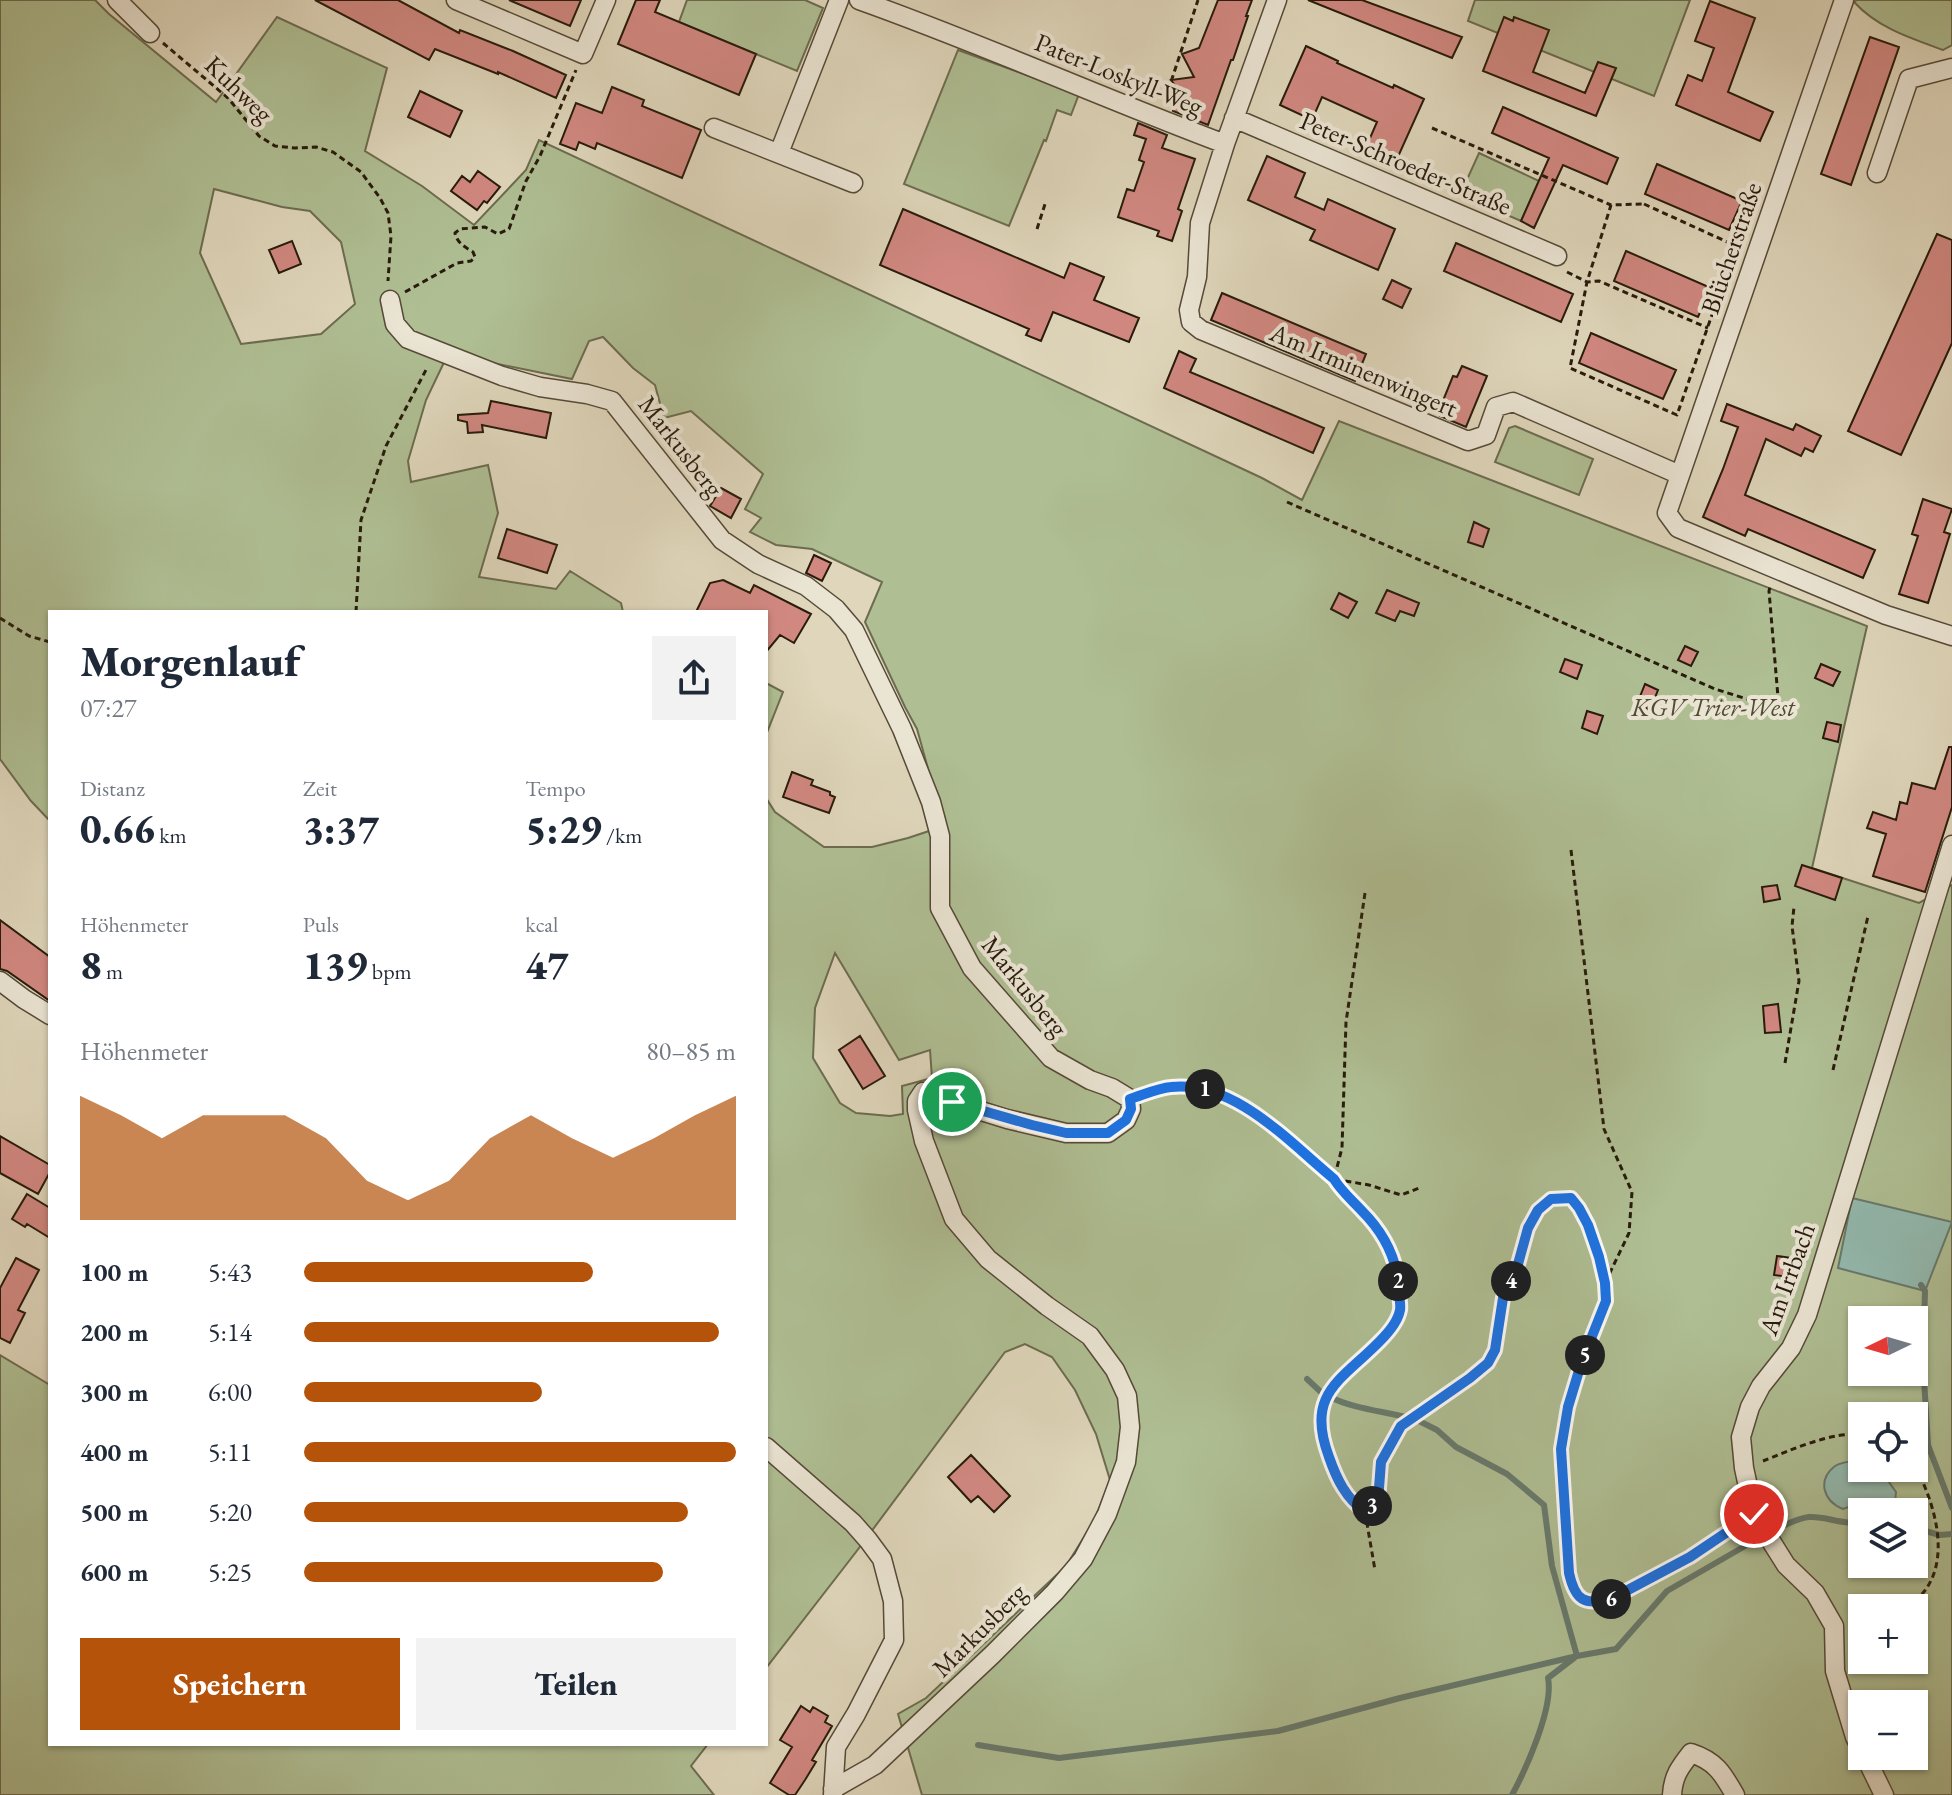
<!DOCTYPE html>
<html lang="de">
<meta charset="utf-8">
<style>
body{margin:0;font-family:"EB Garamond",serif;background:#f2f2f3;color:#1f2937;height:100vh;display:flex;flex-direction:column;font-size:30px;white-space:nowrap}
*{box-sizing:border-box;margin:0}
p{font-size:26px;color:#747a83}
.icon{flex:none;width:44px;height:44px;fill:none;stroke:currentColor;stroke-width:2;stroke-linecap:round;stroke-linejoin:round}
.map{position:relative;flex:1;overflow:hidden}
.details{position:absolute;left:48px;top:610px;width:720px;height:1136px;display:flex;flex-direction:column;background:#fff;border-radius:0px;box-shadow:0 2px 6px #0004}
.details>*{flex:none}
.needle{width:52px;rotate:265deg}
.buttons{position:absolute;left:1848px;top:1306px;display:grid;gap:16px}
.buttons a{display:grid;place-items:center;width:80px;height:80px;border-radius:0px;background:#fff;box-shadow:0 2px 6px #0004;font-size:40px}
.pin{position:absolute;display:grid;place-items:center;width:68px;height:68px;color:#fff;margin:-34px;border:4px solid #fff;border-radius:50%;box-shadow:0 2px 8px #0007}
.km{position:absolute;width:40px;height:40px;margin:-20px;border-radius:50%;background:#222;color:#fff;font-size:22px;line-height:40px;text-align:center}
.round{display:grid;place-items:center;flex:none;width:84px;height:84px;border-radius:0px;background:#f2f2f3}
.overview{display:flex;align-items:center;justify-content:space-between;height:136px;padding:0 32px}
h1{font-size:44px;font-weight:800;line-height:60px}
.stats{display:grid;grid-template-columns:repeat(3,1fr);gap:12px;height:136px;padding:8px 32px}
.stats div{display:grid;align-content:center}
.stats b{font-size:40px;font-weight:800}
.stats small{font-size:22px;font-weight:400}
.stats p{font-size:22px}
.chart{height:224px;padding:16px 32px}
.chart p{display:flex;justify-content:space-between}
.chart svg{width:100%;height:144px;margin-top:8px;fill:#b45309;opacity:.7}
.cta{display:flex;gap:16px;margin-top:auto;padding:16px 32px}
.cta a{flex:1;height:92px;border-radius:0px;background:#b45309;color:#fff;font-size:32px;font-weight:800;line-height:92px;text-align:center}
.cta a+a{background:#f2f2f3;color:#1f2937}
ul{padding:0 32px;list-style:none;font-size:26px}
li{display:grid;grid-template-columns:128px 96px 1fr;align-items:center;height:60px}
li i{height:20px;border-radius:10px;background:#b45309}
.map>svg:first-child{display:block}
.green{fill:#afbe93;stroke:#6c6c50;stroke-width:2;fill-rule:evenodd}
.water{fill:#93b9ae;stroke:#687a6d;stroke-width:2}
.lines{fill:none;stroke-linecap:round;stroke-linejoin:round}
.stream{stroke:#687a6d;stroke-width:6}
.building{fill:#d18881;stroke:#281b0c;stroke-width:2}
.minor-casing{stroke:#564a38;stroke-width:21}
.path{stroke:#281b0c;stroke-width:3;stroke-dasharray:6 4;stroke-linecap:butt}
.minor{stroke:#eae4d3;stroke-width:18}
.route-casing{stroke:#fff;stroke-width:16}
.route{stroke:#1a73e8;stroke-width:10}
.labels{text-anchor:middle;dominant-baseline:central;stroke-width:8;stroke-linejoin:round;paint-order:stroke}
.street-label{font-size:26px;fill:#281b0c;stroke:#eae4d3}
.park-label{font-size:26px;font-style:italic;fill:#504c34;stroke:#eae4d3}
</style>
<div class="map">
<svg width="1952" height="1795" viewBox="0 0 1952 1795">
<rect width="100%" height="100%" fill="#dfd6bb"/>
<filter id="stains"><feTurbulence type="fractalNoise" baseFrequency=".0025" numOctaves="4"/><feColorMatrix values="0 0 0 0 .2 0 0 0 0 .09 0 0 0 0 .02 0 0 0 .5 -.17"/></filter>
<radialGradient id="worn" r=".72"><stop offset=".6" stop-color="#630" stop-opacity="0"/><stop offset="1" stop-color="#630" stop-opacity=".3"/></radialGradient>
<!-- green -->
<path class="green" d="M0 0H95L109 14 216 102 277 17 387 68 365 151 422 186 474 225 526 170 539 140 1262 478 1302 500 1339 421 1867 626 1812 868 1919 903 1952 885V1795H922L898 1714 926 1698 1066 1566 1094 1521 1110 1480 1096 1434 1075 1390 1052 1357 1025 1344 1005 1352 856 1552 766 1668V798L775 812 824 847H872L908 838 944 826 917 729 905 707 865 622 882 582 812 549 776 545 750 532 761 518 745 509 763 474 691 411 664 418 655 385 633 368 603 337 589 341 572 379 448 354 426 400 408 461 411 482 488 465 498 513 479 577 556 589 570 571 621 603 623 612H50V821L31 801 0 759ZM214 189 282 207 310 211 341 242 355 304 321 334 241 344 200 253ZM835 953 899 1060 930 1050 932 1078 902 1086 903 1114 890 1116 856 1113 840 1103 813 1058 815 1008ZM1862 1320H1914V1372H1862ZM1862 1416H1914V1468H1862ZM1862 1512H1914V1564H1862ZM1862 1608H1914V1660H1862ZM1862 1704H1914V1756H1862Z
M687 0H805L823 8 797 71 679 22Z
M1475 0H1690L1654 96 1468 21Z
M1857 0H1952V45L1943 50C1910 38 1878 28 1854 2Z
M958 50 1079 94 1071 115 1057 110 1046 141 1044 140 1009 226 904 184Z
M1479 153 1539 181 1521 221 1460 195Z
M1515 426 1593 459 1579 495 1495 462 1509 428Z
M766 683 783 692 766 735Z
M0 1355 50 1385V1744H708L691 1766 714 1795H0Z"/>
<!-- water -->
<path class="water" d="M1852 1198 1952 1222 1925 1291 1838 1268Z
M1862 1460V1468H1879L1896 1492 1895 1502C1883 1516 1875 1510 1860 1503L1843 1509C1823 1501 1817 1480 1835 1466 1843 1461 1853 1461 1862 1460Z"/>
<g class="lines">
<!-- stream -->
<path class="stream" d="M1921 1285 1925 1291 1923 1362 1928 1445 1952 1508
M1307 1379 1323 1394
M1330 1397C1354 1409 1383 1411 1409 1418
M1415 1419 1437 1430 1456 1447 1507 1474 1544 1505 1552 1566 1577 1656 1616 1649 1667 1591 1759 1538
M1914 1528 1940 1535 1952 1534
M1772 1531C1784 1526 1797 1518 1809 1517 1829 1516 1841 1526 1862 1521
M978 1745 1059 1758 1278 1731 1400 1698 1577 1656
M1512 1795C1526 1769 1554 1707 1548 1678L1574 1658"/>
</g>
<!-- building -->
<path class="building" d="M315 0H398L459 33 460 30 513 51 566 75 556 98 498 72V74L435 49 429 60Z
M509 0H581L570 26Z
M636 0H660L655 12 756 54 739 95 618 44Z
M1218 0H1252L1246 16H1248L1233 60H1231L1208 125 1173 111 1180 92 1171 80 1194 77 1182 54 1199 48Z
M1308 0H1362L1462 37 1452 58Z
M1710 1 1755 18 1728 92 1773 112 1760 141 1676 105 1688 75 1702 81 1714 48 1695 41Z
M1504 17 1513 21 1514 17 1549 30 1533 72 1585 93 1598 62 1616 68 1596 116 1483 71Z
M1870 37 1899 47 1851 185 1821 174Z
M1306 46 1338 61 1337 63 1393 88 1394 85 1424 99 1397 159 1367 145 1377 122 1322 97 1312 120 1280 105Z
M612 87 644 100 642 106 701 130 682 178 597 143 595 149 579 142 576 150 560 144 576 103 602 113Z
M420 91 462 111 450 137 408 117Z
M1503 107 1618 158 1607 184 1563 165 1534 228 1521 221 1549 158 1492 133Z
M1138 123 1167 135 1162 148 1195 159 1178 209 1182 211 1172 241 1157 236 1159 231 1118 217 1127 189 1134 191 1144 162 1139 160 1146 139 1134 135Z
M1267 156 1305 173 1295 197 1324 210 1328 199 1395 229 1378 270 1310 240 1315 230 1248 200Z
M1657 164 1742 201 1729 230 1645 194Z
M478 171 500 187 487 203 484 201 477 210 451 191 462 176 470 182Z
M903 209 1064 278 1070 263 1104 277 1094 300 1139 318 1129 342 1053 312 1041 341 1026 335 1029 329 880 265Z
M1937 234 1952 240V343L1901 455 1848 431Z
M292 241 301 264 279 273 269 250Z
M1456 243 1573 294 1561 322 1444 271Z
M1626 251 1711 288 1698 317 1614 281Z
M1392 280 1411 289 1402 308 1383 299Z
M1222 293 1366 354 1355 381 1211 320Z
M1591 333 1676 370 1663 399 1579 363Z
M1179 351 1196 359 1190 372 1324 428 1313 453 1164 388Z
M1462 366 1487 376 1466 427 1440 416 1445 405 1442 403 1453 376 1457 377Z
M491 401 551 413 546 438 482 425 483 432 468 433 467 422 458 420V415L488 413Z
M1727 404 1793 430 1796 424 1821 436 1813 452 1805 448 1801 456 1766 439 1745 495 1875 550 1863 578 1748 529 1745 536 1703 517 1723 469 1738 427 1721 421Z
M721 488 741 499 731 518 710 506Z
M1923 499 1952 509 1944 532 1950 534 1928 603 1899 594 1918 536 1912 534Z
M1474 522 1489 529 1483 547 1468 542Z
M507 529 557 545 547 573 498 558Z
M814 555 831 563 822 581 806 573Z
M723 580 750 593 754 585 811 614 794 643 780 635 766 652V612H696L710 583Z
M1387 590 1419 603 1414 616 1400 611 1395 621 1376 613Z
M1339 593 1357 602 1348 618 1331 609Z
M1685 646 1698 652 1691 666 1678 660Z
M1565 659 1582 665 1577 679 1560 672Z
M1821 664 1840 672 1833 686 1815 678Z
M1645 684 1658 690 1650 710 1637 704Z
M1587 711 1603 716 1597 734 1582 728Z
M1827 722 1841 725 1838 742 1823 738Z
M1949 747H1952V807L1925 892 1873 876 1886 834 1867 828 1873 812 1896 820 1900 802 1907 804 1912 783 1935 789Z
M792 772 813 780 811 785 830 792V795L835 797 829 813 783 797Z
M1802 865 1842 878 1835 900 1795 886Z
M1777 885 1780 899 1764 902 1762 887Z
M0 920 50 957V1001L7 971 0 969Z
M1778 1004 1781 1032 1765 1033 1763 1006Z
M860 1036 885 1076 863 1089 839 1050Z
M0 1136 50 1165V1172L38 1194 0 1173Z
M27 1194 50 1208V1238L27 1224 25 1227 12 1219Z
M1777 1256 1792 1258 1789 1277 1774 1275Z
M16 1258 39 1270 18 1310 25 1313 10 1343 0 1338V1288Z
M971 1455 1010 1496 994 1512 978 1496 971 1502 948 1477Z
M801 1706 810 1712 813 1707 828 1716 825 1722 832 1726 812 1760 816 1762 805 1780 795 1795H789L770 1783 792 1747 780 1740Z"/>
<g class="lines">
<!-- minor casing -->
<g class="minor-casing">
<path id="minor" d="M117 0 150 33
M456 0 583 54 606 0
M859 0C983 44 1102 98 1225 144
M1277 0 1225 144 1200 223 1197 277 1189 310 1191 322 1201 330 1468 441 1486 435 1496 407 1513 402 1680 475
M1844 0 1667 513 1678 528 1886 615 1952 636
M1234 118 1557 256
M714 128 853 183
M779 153 839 0
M1877 173 1909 79 1952 68
M390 300 395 324 408 339 502 376 540 387 587 394 612 401 722 540 758 564 806 586 836 609 854 630 902 729 931 802 940 836V908L972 968 1051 1058 1090 1080 1112 1088 1130 1099 1131 1109 1126 1120 1108 1133H1066L1007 1119 952 1102 935 1094 923 1092 917 1101V1110L924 1141 954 1219 988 1259 1047 1306 1090 1336 1115 1370 1127 1396 1130 1427 1126 1462 1107 1514 1083 1559 1055 1592 993 1654 875 1765 833 1789
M0 981 24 999 50 1015
M766 1447 853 1523 868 1540 882 1559 893 1601 894 1640 856 1714 836 1747 833 1795
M1862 1750 1855 1737 1835 1671 1834 1626 1815 1593 1786 1565 1754 1514 1744 1468 1741 1437 1750 1407 1761 1386 1791 1348 1807 1315 1952 845
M1865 1756 1884 1795
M1672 1795C1673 1776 1680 1767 1691 1753 1716 1761 1723 1774 1735 1795"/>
</g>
<!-- path -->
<path class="path" d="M163 43 228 98 259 136 275 146 295 148 316 147 333 152 361 172 380 198 388 213 391 236 388 281
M1165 100 1198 0
M1432 128 1611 205
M1644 204 1736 246 1677 415 1570 368 1587 282 1611 205Z
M1037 229 1046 201
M1567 272 1587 282 1599 281 1708 328
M405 292 457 263 471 261 475 257 473 252C465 247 457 243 455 233L460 229 485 227 498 234 509 229 526 181 540 156 576 70
M1287 502 1715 689 1779 709 1769 591 1770 587
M356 612 361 520 386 446 427 368
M0 618 29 636 50 642
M1571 850 1604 1129 1632 1192 1629 1233 1605 1283
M1365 893 1346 1022 1342 1148 1334 1179 1369 1185 1401 1195 1422 1187
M1785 1063 1799 981 1792 926 1794 907
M1833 1070 1868 916
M1148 1093C1168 1087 1187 1085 1208 1089 1239 1095 1266 1122 1289 1142 1303 1153 1317 1164 1331 1177 1337 1182 1340 1190 1346 1196 1364 1213 1380 1229 1391 1252 1399 1267 1400 1289 1400 1306 1400 1312 1397 1316 1394 1322 1364 1377 1299 1378 1329 1458 1337 1480 1346 1498 1365 1512L1378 1501 1381 1462 1401 1426 1470 1378 1488 1363 1495 1350 1503 1298 1518 1264 1528 1228 1538 1210 1551 1199 1571 1198C1590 1220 1609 1270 1606 1300 1603 1320 1589 1343 1581 1362 1576 1377 1571 1393 1567 1409 1565 1422 1561 1437 1561 1451 1561 1471 1564 1492 1565 1512 1566 1531 1565 1582 1577 1596 1586 1606 1600 1602 1611 1599L1690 1557 1738 1525
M1763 1461C1788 1451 1835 1430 1862 1435
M1365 1512 1375 1570
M1895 1608C1903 1604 1916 1600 1923 1593 1952 1558 1934 1501 1914 1464
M1850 1622 1862 1619"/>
<!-- minor -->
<use href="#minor" class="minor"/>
</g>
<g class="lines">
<!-- route casing -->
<g class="route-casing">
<path id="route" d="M952 1102 1032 1125 1066 1133H1108L1126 1120 1131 1109 1130 1099C1143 1095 1158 1088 1171 1087 1234 1080 1289 1142 1334 1179 1342 1192 1352 1200 1362 1211 1384 1233 1398 1261 1399 1292 1399 1297 1401 1305 1400 1310 1398 1321 1388 1333 1380 1341 1341 1381 1305 1393 1329 1457 1337 1480 1346 1498 1365 1512L1378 1501 1381 1462 1401 1426 1470 1378 1488 1363 1495 1350 1503 1298 1518 1264 1528 1228 1538 1210 1551 1199 1571 1198 1579 1208 1588 1225 1599 1257 1605 1283 1606 1301 1581 1364 1568 1407 1561 1449 1569 1573C1575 1600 1584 1606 1611 1599L1690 1557 1754 1514"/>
</g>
<!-- route -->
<use href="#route" class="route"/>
</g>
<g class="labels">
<!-- street labels -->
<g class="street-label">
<text transform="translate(1119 74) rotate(22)">Pater-Loskyll-Weg</text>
<text transform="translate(239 89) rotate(44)">Kuhweg</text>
<text transform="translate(1406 163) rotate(23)">Peter-Schroeder-Straße</text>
<text transform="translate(1731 248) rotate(-71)">Blücherstraße</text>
<text transform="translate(1364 370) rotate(23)">Am Irminenwingert</text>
<text transform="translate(681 446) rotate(52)">Markusberg</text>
<text transform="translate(1025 986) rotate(51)">Markusberg</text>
<text transform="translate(1787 1279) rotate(-70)">Am Irrbach</text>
<text transform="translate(979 1630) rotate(-45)">Markusberg</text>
</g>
<!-- park labels -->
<g class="park-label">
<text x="1713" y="707">KGV Trier-West</text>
</g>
</g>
<rect width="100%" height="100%" filter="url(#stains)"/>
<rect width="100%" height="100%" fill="url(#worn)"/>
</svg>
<div class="buttons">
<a><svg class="needle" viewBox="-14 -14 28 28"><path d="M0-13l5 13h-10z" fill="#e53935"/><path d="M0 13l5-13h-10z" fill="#747a83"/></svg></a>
<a><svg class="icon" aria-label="locate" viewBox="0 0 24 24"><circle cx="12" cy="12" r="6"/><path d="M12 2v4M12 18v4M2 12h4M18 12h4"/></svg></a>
<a><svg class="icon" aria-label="layers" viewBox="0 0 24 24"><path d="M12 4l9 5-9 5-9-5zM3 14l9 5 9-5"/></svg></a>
<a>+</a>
<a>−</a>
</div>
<div class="pin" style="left:952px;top:1102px;background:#1e9e55"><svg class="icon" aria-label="arrive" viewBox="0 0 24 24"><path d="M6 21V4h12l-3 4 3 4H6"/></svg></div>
<div class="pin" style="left:1754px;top:1514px;background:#d93025"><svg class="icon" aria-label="check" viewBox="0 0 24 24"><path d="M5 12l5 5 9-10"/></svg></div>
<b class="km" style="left:1205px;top:1089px">1</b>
<b class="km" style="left:1398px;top:1281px">2</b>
<b class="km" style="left:1372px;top:1506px">3</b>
<b class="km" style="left:1511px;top:1281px">4</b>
<b class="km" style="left:1585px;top:1355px">5</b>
<b class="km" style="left:1611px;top:1599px">6</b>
<section class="details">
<div class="overview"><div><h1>Morgenlauf</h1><p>07:27</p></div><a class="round"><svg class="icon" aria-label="share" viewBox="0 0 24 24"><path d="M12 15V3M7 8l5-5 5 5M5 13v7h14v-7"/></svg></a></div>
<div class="stats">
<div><p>Distanz</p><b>0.66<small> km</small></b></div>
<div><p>Zeit</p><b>3:37</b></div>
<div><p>Tempo</p><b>5:29<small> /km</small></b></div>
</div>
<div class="stats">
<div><p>Höhenmeter</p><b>8<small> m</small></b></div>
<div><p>Puls</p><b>139<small> bpm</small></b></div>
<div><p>kcal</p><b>47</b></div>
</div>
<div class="chart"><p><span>Höhenmeter</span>80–85 m</p>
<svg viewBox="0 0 160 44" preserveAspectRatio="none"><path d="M0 44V6L10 12L20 19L30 12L40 12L50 12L60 19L70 32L80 38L90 32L100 19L110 12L120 19L130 25L140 19L150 12L160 6V44z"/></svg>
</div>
<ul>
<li><b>100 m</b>5:43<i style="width:67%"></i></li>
<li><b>200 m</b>5:14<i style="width:96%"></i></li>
<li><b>300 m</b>6:00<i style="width:55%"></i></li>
<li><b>400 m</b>5:11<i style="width:100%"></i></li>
<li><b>500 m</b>5:20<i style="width:89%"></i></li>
<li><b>600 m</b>5:25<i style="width:83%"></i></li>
</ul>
<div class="cta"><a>Speichern</a><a>Teilen</a></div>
</section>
</div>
